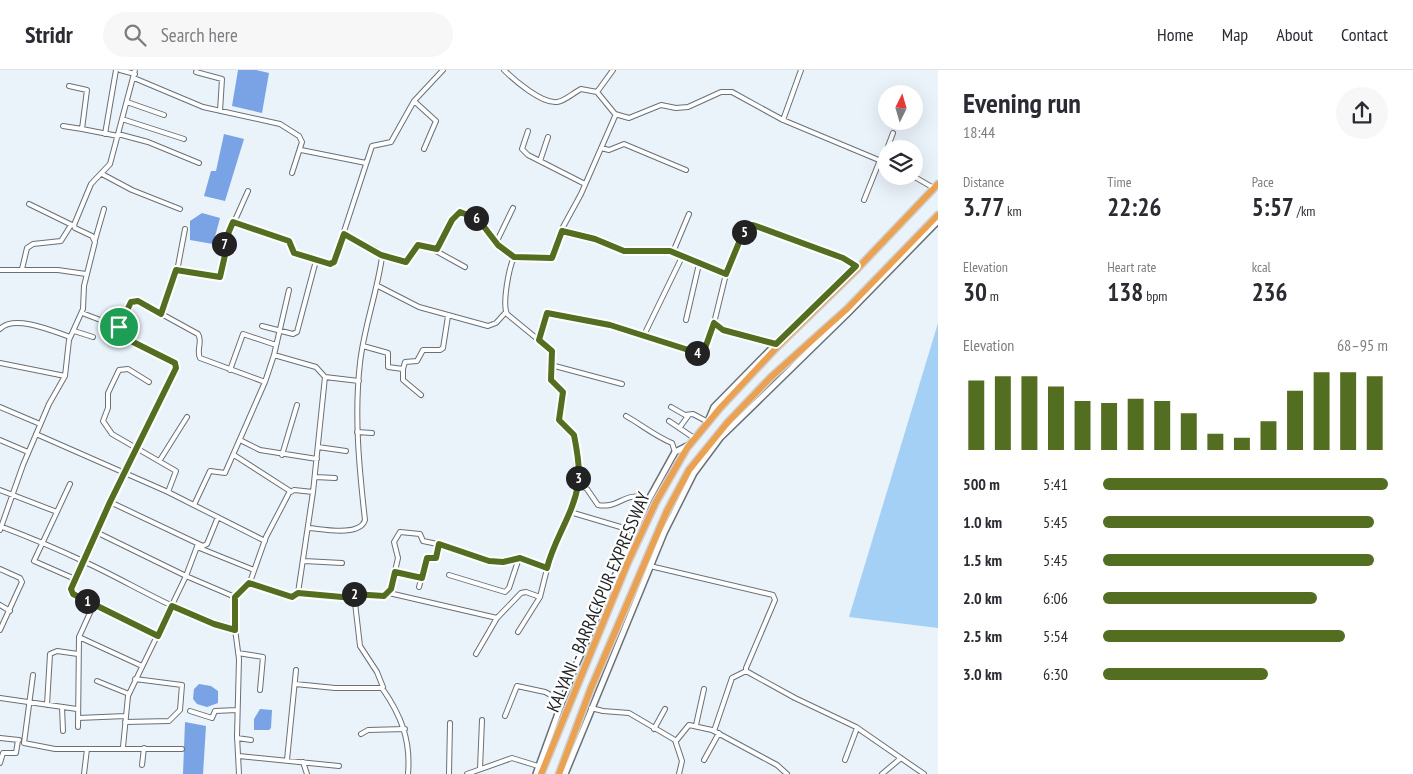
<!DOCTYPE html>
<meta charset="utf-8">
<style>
body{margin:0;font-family:"PT Sans Narrow",sans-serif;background:#f7f7f7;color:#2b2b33;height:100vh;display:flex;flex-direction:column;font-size:19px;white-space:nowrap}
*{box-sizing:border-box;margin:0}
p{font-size:16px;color:#7c7c81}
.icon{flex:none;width:28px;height:28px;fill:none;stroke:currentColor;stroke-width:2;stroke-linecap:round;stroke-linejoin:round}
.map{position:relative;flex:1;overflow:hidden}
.drawer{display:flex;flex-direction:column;background:#fff;width:475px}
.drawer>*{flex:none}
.needle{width:32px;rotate:5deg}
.controls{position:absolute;left:878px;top:15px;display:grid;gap:10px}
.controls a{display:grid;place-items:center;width:45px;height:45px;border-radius:50%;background:#fff;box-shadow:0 5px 20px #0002;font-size:25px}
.pin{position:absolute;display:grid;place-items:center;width:42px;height:42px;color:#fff;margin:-21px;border:2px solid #fff;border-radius:50%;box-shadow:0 1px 5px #0007}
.km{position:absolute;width:25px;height:25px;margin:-12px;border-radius:50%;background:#222;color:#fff;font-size:14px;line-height:25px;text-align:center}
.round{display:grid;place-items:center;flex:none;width:52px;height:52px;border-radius:26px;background:#f7f7f7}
.summary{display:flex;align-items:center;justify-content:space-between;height:85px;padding:0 25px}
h1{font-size:28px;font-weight:700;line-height:38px}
.metrics{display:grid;grid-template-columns:repeat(3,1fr);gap:8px;height:85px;padding:5px 25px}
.metrics div{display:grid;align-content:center}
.metrics b{font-size:25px;font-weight:700}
.metrics small{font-size:14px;font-weight:400}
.metrics p{font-size:14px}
.chart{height:140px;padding:10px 25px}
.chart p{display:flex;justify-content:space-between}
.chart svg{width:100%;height:90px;margin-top:5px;stroke:#536e20;stroke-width:6}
ul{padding:0 25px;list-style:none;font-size:16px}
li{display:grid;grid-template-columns:80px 60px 1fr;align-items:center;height:38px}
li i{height:12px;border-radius:6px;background:#536e20}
header{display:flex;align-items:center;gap:30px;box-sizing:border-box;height:70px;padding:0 25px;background:#fff;border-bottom:1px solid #e1e1e2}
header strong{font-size:24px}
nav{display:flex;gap:28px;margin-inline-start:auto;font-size:18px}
.search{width:350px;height:45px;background:#f7f7f7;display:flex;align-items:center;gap:12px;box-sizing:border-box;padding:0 18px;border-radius:28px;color:#7c7c81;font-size:19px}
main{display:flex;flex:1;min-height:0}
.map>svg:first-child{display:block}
.green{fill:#a5d0f5}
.water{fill:#79a3e5}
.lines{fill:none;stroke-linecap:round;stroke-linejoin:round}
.minor-casing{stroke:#697077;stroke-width:6}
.tertiary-casing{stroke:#697077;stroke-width:8}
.trunk-casing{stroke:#cfcfd0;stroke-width:9}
.minor{stroke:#fff;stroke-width:4}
.tertiary{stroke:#fff;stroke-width:5}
.trunk{stroke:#eaa252;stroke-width:6}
.route-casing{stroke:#fff;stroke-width:10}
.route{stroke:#536e20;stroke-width:6}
.labels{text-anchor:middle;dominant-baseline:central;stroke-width:4.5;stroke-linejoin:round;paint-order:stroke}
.street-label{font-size:18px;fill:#232629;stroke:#fff}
</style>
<header>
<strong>Stridr</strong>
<div class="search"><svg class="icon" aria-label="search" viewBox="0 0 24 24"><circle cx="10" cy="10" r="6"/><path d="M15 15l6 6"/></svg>Search here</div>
<nav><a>Home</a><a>Map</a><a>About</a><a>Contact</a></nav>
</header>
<main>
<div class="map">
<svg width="938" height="704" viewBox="0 0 938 704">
<rect width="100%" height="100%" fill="#eaf2fa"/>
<!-- green -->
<path class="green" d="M938 253V558L849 547Z"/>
<!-- water -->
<path class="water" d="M238 0H256L269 3 262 43 232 36Z
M224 64 244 69 225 131 204 126 211 101H216Z
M202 143 220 148 213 174 190 170V151Z
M199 614 211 616 218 621V633L207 637 197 634 193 629 194 619Z
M260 639 272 640 271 658 269 660H254V649Z
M185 652 206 656 203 704H183Z"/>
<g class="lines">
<!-- minor casing -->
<g class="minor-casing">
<path id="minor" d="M120 0 135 4
M504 0C514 10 542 34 557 32 565 31 573 23 581 19L597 22 615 44 629 48 661 35 676 38 688 37 721 22H732L783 50 886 93
M196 2 222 9 220 41
M134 8 203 37 280 54 299 66 302 72 292 103
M69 16 87 20 82 59 118 66
M597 22 613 0
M414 31 436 51 424 79
M127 32 164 45
M122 49 184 69
M783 50 801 0
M63 56 82 59
M528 61 522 79 528 85 585 114
M105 64 116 0
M118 64 148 72 199 93
M601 78 609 80 624 74 686 100
M887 79 893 63
M301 80 366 93
M540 91 548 67
M882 91 886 81
M102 104 132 120 180 139
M913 106 932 117
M864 130 880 90
M29 134 74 156
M233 151 289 171 294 183 316 191
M562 161 595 169 623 181H670L726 204
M95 170 104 139
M496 173 513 138
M673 182 689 144
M381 185 406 192 418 175 437 179
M465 197 436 181 452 150 460 142 478 149 498 175 514 187
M22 199 27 178 33 174 61 171 71 155
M0 200H58L86 204
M176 200 220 207 225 185 223 177 248 121
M378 216 419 237 488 256 496 253 506 242
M82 243 116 256 125 269 176 295 110 432 203 476 207 474 218 447
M161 244 178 196 185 159
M686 250 699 194
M262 256 293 264 297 262 314 198 316 191 330 194 334 192 372 76 391 72 414 31 443 0
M119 257 131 232 138 231 198 264C203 271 196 280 200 288L265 312
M0 259C14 244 53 261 70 267
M74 261 93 267
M644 265 702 283 714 253
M539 270 546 244 549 243 610 255 644 265 682 187
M363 276 388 283V297L403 299 405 292 417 291 423 280H440L443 278 448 246
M778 276 771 272 719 259 714 253 726 204 745 158 756 155 847 190 858 198
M0 293 65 306
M551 295 622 314
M403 299V310L421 325
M230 300 243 264 276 275
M325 307 359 311
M149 312 128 299 119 300 108 323V338L103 351 112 364 176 401 168 422
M0 337 40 354
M671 337 685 345 693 344 708 352
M626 346C642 355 655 366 672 373L675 382
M669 351 694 368
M680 357 688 346
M357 362 372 363
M36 364 168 422 265 471
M0 370 28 382
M240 370 260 380 317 389
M318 377 346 381
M234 385 290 421
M282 385 297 335
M160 390 187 347
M315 407 335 408
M70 414 34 491 75 509
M578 414 587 419 598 435C621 439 623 420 649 429
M0 420 57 442
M110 432 71 522 158 566
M194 435 210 401 225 403 265 312 274 285 289 220
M570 442 634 461
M0 456C29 467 58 479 85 492 135 515 181 546 235 559
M309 458C322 459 360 467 365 450 359 397 354 345 360 293 364 257 377 223 382 187L376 180 344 164
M0 460 23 395 49 334 65 306 69 270 83 239 84 216 95 172 92 166 75 158 74 155 91 114 110 94 135 0
M96 462 186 506 235 527V559L239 589 237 666 239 704
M197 477 254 500
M304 491 342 493
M650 496 773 525 775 530 746 598V601L795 628 856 657 924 704
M0 499 20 508 22 512 0 560
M395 502 422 508
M449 505 505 522 509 518 519 488
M249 513 288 527H294L298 523 313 422 325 307 316 297 274 285
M419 517 427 488H436L439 474
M298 523 342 527 353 524 384 526 391 519 398 488 394 472 400 462 420 464 423 471 442 475 489 491 503 493 519 488 547 498
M389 523 497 548
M354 524 360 576 377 602 383 617
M235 527 250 512 266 467 289 423 294 420 313 422
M0 535 10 541
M518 562 540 527 550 487 570 442 578 418 575 365 559 350 563 325 552 311V281L507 244C502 233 509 198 514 187L546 189 554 186 563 157 581 124 616 44
M79 567 142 596
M238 583 263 587 260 620
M476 584 497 548 521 523 526 522 540 527
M33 605 24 673 55 679H87
M97 611 129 624
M295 614 335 618H382C401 645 411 670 408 704
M0 628 77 639
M47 635 50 584 57 581 78 584
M62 637 63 661
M591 638 603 641 629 643 675 670 682 691 679 704
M190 641 212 648 215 641 237 640
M505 646 517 616 545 622 562 631
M78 648 126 646
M125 652 169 651 180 640 182 615 135 609
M696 655 704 619
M78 657 79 567 94 534
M654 659 665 639
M714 661 732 608 746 601
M361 664 368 660 405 659
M0 668 19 670
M237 668 251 670
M676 671 689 655 712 660 777 695 787 704
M123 677 128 626 186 506 198 474
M239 686 339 696
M287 690 296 600
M704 690 719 663
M845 690 857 658
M303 692 307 704
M0 693 3 683H16L18 670
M142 695 144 678
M480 699 482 650
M84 704 87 679H182
M449 704 450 653
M467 704 512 688 538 696
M882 704 901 688"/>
</g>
<!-- tertiary casing -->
<g class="tertiary-casing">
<path id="tertiary" d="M709 349 714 337 774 276
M536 704 573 602 649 429 675 382 689 375
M565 704 664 463 694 403 720 368 847 244 938 151"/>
</g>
<!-- trunk casing -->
<g class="trunk-casing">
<path id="trunk" d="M541 704 628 492 656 432 687 378 720 338 778 276 858 198 938 114
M559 704 591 618 667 441 689 400 728 352 771 307 848 238 938 145"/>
</g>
<!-- minor -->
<use href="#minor" class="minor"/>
<!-- tertiary -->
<use href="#tertiary" class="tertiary"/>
<!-- trunk -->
<use href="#trunk" class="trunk"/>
</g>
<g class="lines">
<!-- route casing -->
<g class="route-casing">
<path id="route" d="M460 142 478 149 498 175 514 187 552 188 562 161 595 169 624 181H670L726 204 745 158 753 155 843 188 856 196 776 274 723 260 714 253 704 281 701 284 610 255 547 243 539 270 552 281 551 310 563 322 559 350 574 365C577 380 581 401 578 415 573 445 554 469 547 498L520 488 503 492 489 491 439 474 436 488H427L422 508 395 502 391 519 384 526 353 524 342 527 298 523 292 527 249 513 235 527V560L214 554 172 536 158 566 73 524 71 519 110 432 176 298 175 293 125 268 119 257 131 232 138 231 161 244 176 200 220 207 225 185 222 178 233 152 289 171 294 183 330 194 334 192 344 164 381 185 406 192 418 175 437 179 452 150Z"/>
</g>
<!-- route -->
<use href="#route" class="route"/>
</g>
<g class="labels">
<!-- street labels -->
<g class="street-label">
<text transform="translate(598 532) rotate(-67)">KALYANI - BARRACKPUR EXPRESSWAY</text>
</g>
</g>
</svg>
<div class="controls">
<a><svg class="needle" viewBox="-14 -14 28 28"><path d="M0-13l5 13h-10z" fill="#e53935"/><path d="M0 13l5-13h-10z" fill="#7c7c81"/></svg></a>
<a><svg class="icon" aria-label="layers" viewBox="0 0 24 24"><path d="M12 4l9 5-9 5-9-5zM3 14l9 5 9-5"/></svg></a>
</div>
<div class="pin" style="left:119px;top:257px;background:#1e9e55"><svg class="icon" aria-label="arrive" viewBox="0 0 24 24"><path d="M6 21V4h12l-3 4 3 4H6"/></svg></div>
<b class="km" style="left:87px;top:531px">1</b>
<b class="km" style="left:354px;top:524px">2</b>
<b class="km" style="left:578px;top:408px">3</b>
<b class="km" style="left:697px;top:283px">4</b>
<b class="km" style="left:744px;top:162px">5</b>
<b class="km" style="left:476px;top:148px">6</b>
<b class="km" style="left:224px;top:174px">7</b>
</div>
<section class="drawer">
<div class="summary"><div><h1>Evening run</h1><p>18:44</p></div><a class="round"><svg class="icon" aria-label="share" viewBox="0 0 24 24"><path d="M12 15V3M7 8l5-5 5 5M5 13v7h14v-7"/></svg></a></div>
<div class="metrics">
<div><p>Distance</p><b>3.77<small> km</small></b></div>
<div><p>Time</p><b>22:26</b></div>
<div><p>Pace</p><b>5:57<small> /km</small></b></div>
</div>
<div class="metrics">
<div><p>Elevation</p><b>30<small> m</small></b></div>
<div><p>Heart rate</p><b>138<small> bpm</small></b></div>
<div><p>kcal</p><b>236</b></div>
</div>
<div class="chart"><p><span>Elevation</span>68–95 m</p>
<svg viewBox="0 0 160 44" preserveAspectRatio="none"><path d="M5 44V10M15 44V8M25 44V8M35 44V13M45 44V20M55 44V21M65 44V19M75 44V20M85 44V26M95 44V36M105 44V38M115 44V30M125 44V15M135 44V6M145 44V6M155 44V8"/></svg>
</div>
<ul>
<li><b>500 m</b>5:41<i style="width:100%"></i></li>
<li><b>1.0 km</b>5:45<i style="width:95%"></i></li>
<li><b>1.5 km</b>5:45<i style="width:95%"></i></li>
<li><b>2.0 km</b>6:06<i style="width:75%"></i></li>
<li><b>2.5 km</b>5:54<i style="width:85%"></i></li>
<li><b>3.0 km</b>6:30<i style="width:58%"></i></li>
</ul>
</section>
</main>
